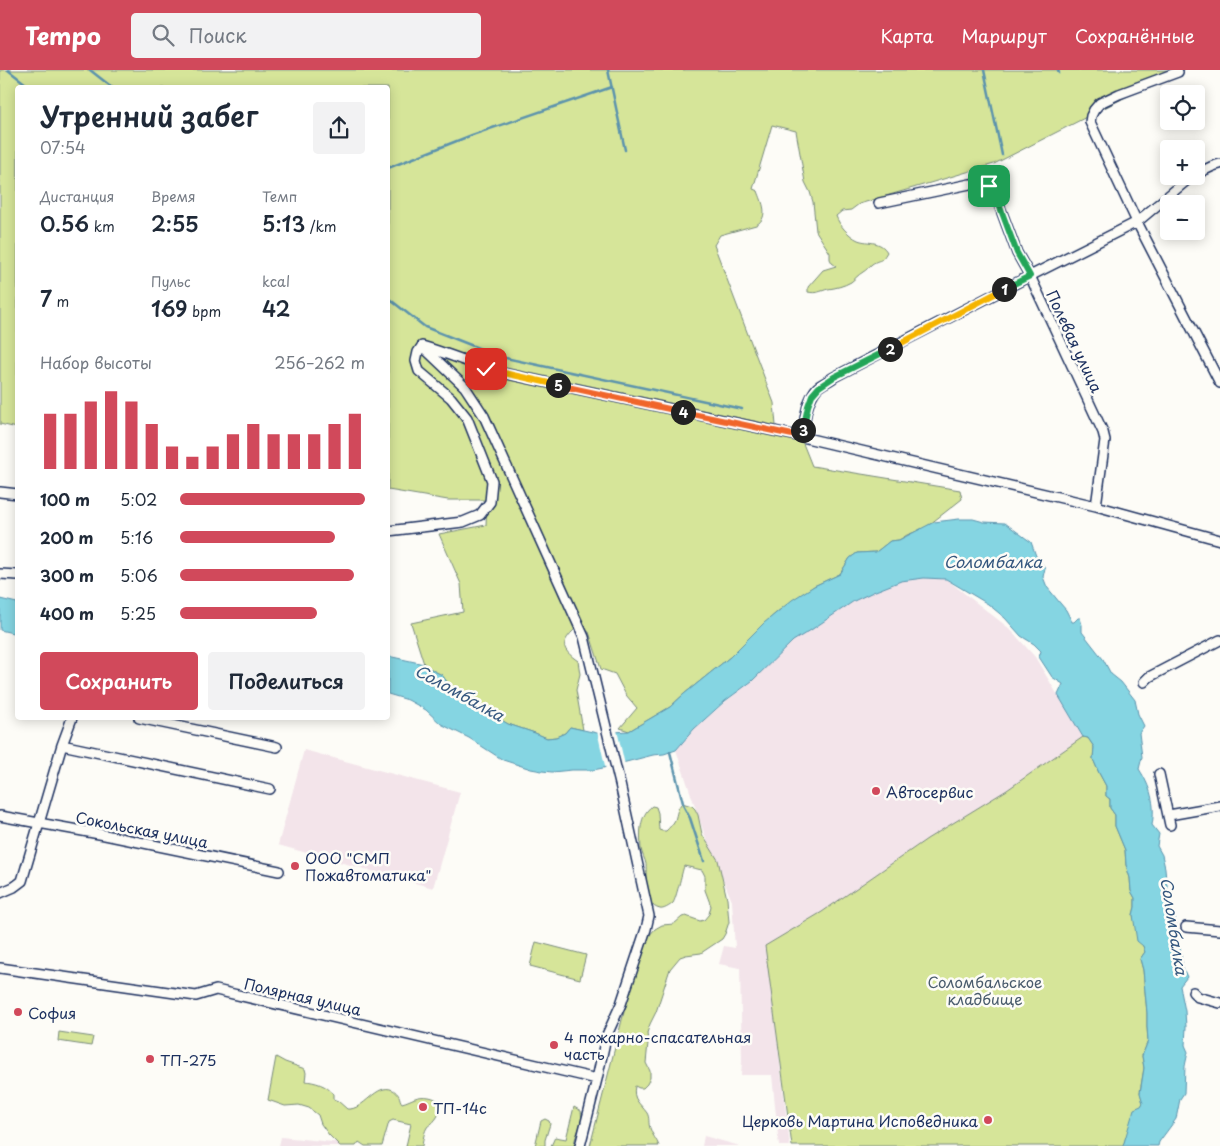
<!DOCTYPE html>
<html lang="ru">
<meta charset="utf-8">
<style>
body{margin:0;font-family:"Playpen Sans",sans-serif;background:#f2f2f3;color:#1f2937;height:100vh;display:flex;flex-direction:column;font-size:19px;white-space:nowrap}
*{box-sizing:border-box;margin:0}
p{font-size:16px;color:#747a83}
.icon{flex:none;width:28px;height:28px;fill:none;stroke:currentColor;stroke-width:2;stroke-linecap:round;stroke-linejoin:round}
.map{position:relative;flex:1;overflow:hidden}
.details{position:absolute;left:15px;top:15px;width:375px;height:635px;display:flex;flex-direction:column;background:#fff;border-radius:5px;box-shadow:0 2px 12px #0003}
.details>*{flex:none}
.tools{position:absolute;left:1160px;top:15px;display:grid;gap:10px}
.tools a{display:grid;place-items:center;width:45px;height:45px;border-radius:5px;background:#fff;box-shadow:0 2px 12px #0003;font-size:25px}
.pin{position:absolute;display:grid;place-items:center;width:42px;height:42px;color:#fff;margin:-21px;border-radius:10px;box-shadow:0 2px 8px #0006}
.km{position:absolute;width:25px;height:25px;margin:-12px;border-radius:50%;background:#222;color:#fff;font-size:14px;line-height:25px;text-align:center}
.round{display:grid;place-items:center;flex:none;width:52px;height:52px;border-radius:5px;background:#f2f2f3}
.head{display:flex;align-items:center;justify-content:space-between;height:85px;padding:0 25px}
h1{font-size:28px;font-weight:600;line-height:38px}
.figures{display:grid;grid-template-columns:repeat(3,1fr);gap:8px;height:85px;padding:5px 25px}
.figures div{display:grid;align-content:center}
.figures b{font-size:21px;font-weight:600}
.figures small{font-size:14px;font-weight:400}
.figures p{font-size:14px}
.chart{height:140px;padding:10px 25px}
.chart p{display:flex;justify-content:space-between}
.chart svg{width:100%;height:90px;margin-top:5px;stroke:#d1495b;stroke-width:6}
.button{display:flex;gap:10px;margin-top:auto;padding:10px 25px}
.button a{flex:1;height:58px;border-radius:5px;background:#d1495b;color:#fff;font-size:20px;font-weight:600;line-height:58px;text-align:center}
.button a+a{background:#f2f2f3;color:#1f2937}
ul{padding:0 25px;list-style:none;font-size:16px}
li{display:grid;grid-template-columns:80px 60px 1fr;align-items:center;height:38px}
li i{height:12px;border-radius:6px;background:#d1495b}
header{display:flex;align-items:center;gap:30px;box-sizing:border-box;height:70px;padding:0 25px;background:#d1495b;color:#fff}
header strong{font-size:24px}
nav{display:flex;gap:28px;margin-inline-start:auto;font-size:18px}
.search{width:350px;height:45px;background:#f2f2f3;display:flex;align-items:center;gap:12px;box-sizing:border-box;padding:0 18px;border-radius:5px;color:#747a83;font-size:19px}
.map>svg:first-child{display:block}
.built{fill:#f3e4ea}
.green{fill:#d6e599;stroke:#788a7c}
.water{fill:#85d5e2;stroke:#5b93ad}
.pier{fill:#fdfcf7}
.lines{fill:none;stroke-linecap:round;stroke-linejoin:round}
.stream{stroke:#5b93ad;stroke-width:2.5}
.minor-casing{stroke:#1b2f5e;stroke-width:12}
.minor{stroke:#fdfcf7;stroke-width:9}
.split-1-casing{stroke:#fff;stroke-width:10}
.split-2-casing{stroke:#fff;stroke-width:10}
.split-3-casing{stroke:#fff;stroke-width:10}
.split-4-casing{stroke:#fff;stroke-width:10}
.split-5-casing{stroke:#fff;stroke-width:10}
.split-6-casing{stroke:#fff;stroke-width:10}
.split-1{stroke:#22a559;stroke-width:6}
.split-2{stroke:#f5b400;stroke-width:6}
.split-3{stroke:#22a559;stroke-width:6}
.split-4{stroke:#f0652b;stroke-width:6}
.split-5{stroke:#f0652b;stroke-width:6}
.split-6{stroke:#f5b400;stroke-width:6}
.poi-dot{fill:#d1495b;stroke:#fdfcf7;stroke-width:2}
.labels{text-anchor:middle;dominant-baseline:central;stroke-width:5;stroke-linejoin:round;paint-order:stroke}
.street-label{font-size:15px;fill:#1b2f5e;stroke:#fdfcf7}
.poi-label{font-size:15px;fill:#1b2f5e;stroke:#fdfcf7;text-anchor:start}
.park-label{font-size:15px;fill:#4a5c6d;stroke:#fdfcf7}
.water-label{font-size:16px;font-style:italic;fill:#36587f;stroke:#fdfcf7}
</style>
<header>
<strong>Tempo</strong>
<div class="search"><svg class="icon" aria-label="search" viewBox="0 0 24 24"><circle cx="10" cy="10" r="6"/><path d="M15 15l6 6"/></svg>Поиск</div>
<nav><a>Карта</a><a>Маршрут</a><a>Сохранённые</a></nav>
</header>
<div class="map">
<svg width="1220" height="1076" viewBox="0 0 1220 1076">
<rect width="100%" height="100%" fill="#fdfcf7"/>
<filter id="ink" filterUnits="userSpaceOnUse"><feTurbulence type="fractalNoise" baseFrequency=".02" numOctaves="2"/><feDisplacementMap in="SourceGraphic" scale="10" xChannelSelector="R" yChannelSelector="G"/><feConvolveMatrix kernelMatrix="1 2 1 2 8 2 1 2 1" color-interpolation-filters="sRGB"/></filter>
<g filter="url(#ink)">
<!-- built -->
<path class="built" d="M924 508 946 509 1010 559 1035 587 1083 667 1007 720 927 769 822 842 766 876 790 1076H779L772 1005H741L742 991 740 898 719 894 724 876 735 878 732 831 704 763 676 680 694 659 725 632 752 611 793 571 811 560 854 531 863 526 901 511Z
M304 680 460 722 433 818 278 775Z
M704 1066 740 1076H702Z
M281 1067 343 1073V1076H279Z"/>
<!-- green -->
<path class="green" d="M0 0H1179L994 94 859 134 851 140 842 141 836 146C839 155 849 166 858 170 869 174 880 170 887 182 880 194 881 188 872 194 869 196 867 200 863 202 858 205 856 208 851 212 844 216 836 218 828 219 821 221 816 224 808 222V217L823 200 836 196 832 193 830 189V183L816 161 813 132 810 122 805 112 796 61 772 55 753 119 758 121C762 132 770 147 756 155L720 165 714 175 774 333 777 367 802 371 812 396 960 420 962 429 925 458 907 465 899 470 890 471 876 482 857 483 850 488 840 504 814 516 777 542 744 573 730 587 684 624 670 637 629 661 620 658 637 638 626 625 615 604 601 599 589 562 576 558C560 573 561 579 578 591L580 604 576 620 583 660 570 657 565 663 556 667 547 668 535 663 508 654 453 620 442 605 434 601 424 594 411 553 463 542 461 514 439 464 486 455 487 430H448L388 420V18H18L17 358 0 354Z
M1083 667 1088 668 1094 677 1093 689 1099 703 1106 716V726L1110 729V738L1115 745V756L1125 780 1126 795 1130 808 1131 821 1135 828V837L1133 845 1145 882 1140 889 1143 900 1147 943V957L1148 971 1142 986 1144 998 1140 1022 1143 1033 1126 1067 1123 1076H792L765 876 822 842 927 769 1007 720Z
M682 733 692 736 695 739 698 745 702 764 718 790 727 829 729 852 725 864 722 869 701 883 686 885 680 887 670 899 656 942 650 954 647 963 648 973 646 993 650 1001V1008L647 1014 643 1018H639L635 1016C632 1030 640 1033 647 1043 650 1048 648 1053 650 1058 652 1065 657 1070 659 1076H590L624 942 641 885 648 867 655 859 662 855 674 854 682 847 686 846 700 851 704 850 709 844 711 836 705 820V806L702 800 684 796C682 802 676 829 673 833 670 836 663 840 660 839 642 835 647 807 646 794 645 789 642 784 641 779 640 763 639 746 652 736L656 737 658 743 659 760 662 761H666C669 758 673 754 675 750 677 744 677 738 682 733Z
M536 872 586 885 580 909 530 896Z
M59 962 93 967 91 976 58 971Z
M276 987 285 992 305 999 306 1003 305 1011C315 1012 327 1015 333 1024V1029L338 1031 347 1039C364 1041 376 1012 393 1020 395 1021 398 1024 399 1026 400 1028 400 1031 402 1033 413 1030 416 1025 429 1027 434 1028 436 1029 440 1032 441 1039 439 1046 434 1051 434 1052 428 1056 428 1056 424 1061 423 1070 422 1076H406L411 1054 393 1050 389 1052 382 1076H365L359 1072 356 1076H340L329 1065 321 1054 318 1045 309 1038 299 1035 285 1036 268 1030Z
M574 1037 581 1041C584 1057 575 1061 574 1076H551L555 1067 566 1069Z
M545 1049 549 1051 550 1054 545 1070V1076H535L541 1051Z"/>
<!-- water -->
<path class="water" d="M959 449H973L984 452 1005 453 1031 472 1036 486 1045 498 1043 507 1047 517 1060 533 1066 540 1072 552H1074L1078 548H1080L1082 555V562L1103 589 1111 604 1121 612 1135 630 1138 644 1144 656 1139 663 1142 687 1139 699C1150 716 1156 734 1152 755L1159 764 1157 776 1162 785 1165 798 1166 811 1175 846 1183 898 1187 907 1180 916 1185 941 1186 957 1185 975 1188 982 1185 996 1184 1023 1180 1029 1176 1049 1159 1072 1158 1076H1123L1134 1039 1141 1036 1143 1033 1140 1023 1144 998 1142 986 1148 971 1147 957V943L1143 900 1140 889 1145 882 1143 876 1137 871 1133 845 1135 837V828L1131 821 1130 808 1126 795 1125 780 1115 756V745L1110 738V729L1106 726V716L1099 703 1093 689 1094 677 1088 668 1083 667 1058 625 1063 614 1052 607 1039 587 1041 581 1034 574 1021 566 1005 548 988 534 946 509 924 508 901 511 873 522 854 531 811 560 793 571 752 611 725 631 694 659 676 680 664 684 653 685 603 698 593 700H572L552 702 542 701 531 699 503 690 469 668 441 654 426 640 408 630 388 624V586L424 594 434 601 442 605 453 620 508 654 535 663 547 668 556 667 565 663 570 657 597 663 629 661 670 637 684 624 730 587 764 553 792 530 814 516 840 504 850 488 857 483 876 482 890 471 899 470 934 452Z
M0 529 17 533V564L0 560Z"/>
<!-- pier -->
<path class="pier" d="M617 660 625 695 606 700 597 661Z"/>
<g class="lines">
<!-- stream -->
<path class="stream" d="M8 0 31 18
M90 0 113 18
M608 0 625 80
M984 0 1002 85
M1058 0 1059 3
M388 98 472 65 612 17
M388 228 425 257 501 287 742 339
M670 682 684 737 690 748 704 791"/>
<!-- minor casing -->
<g class="minor-casing">
<path id="minor" d="M1178 2 1119 24 1100 33 1094 40 1091 46 1090 52 1137 152 1220 313
M1196 104 1213 96 1220 94
M879 133 970 114C982 114 986 113 994 121L1017 183 1030 206 1103 362 1105 370 1096 436
M423 277 465 317 484 346 584 567 620 714 649 846 646 859 621 934 606 967 597 1009 580 1076
M802 367C805 351 806 331 817 318 821 314 829 311 834 307L1030 206 1137 152 1192 106
M0 422 18 424
M388 461 463 452 480 445 490 432 492 411 467 348 451 328 419 301 416 291 418 282 422 276C450 284 476 296 503 303L802 367 1096 436 1220 470
M0 504 18 505
M1144 612 1149 607 1220 570
M139 648 277 677
M62 675 270 719
M1159 704 1170 755
M1169 745 1220 736
M0 746 105 765 279 801
M0 823 14 817 22 811 62 675 72 648
M1186 857 1220 860
M0 898 196 926 216 920 597 1009
M1193 922 1198 927 1220 933"/>
</g>
<!-- minor -->
<use href="#minor" class="minor"/>
</g>
</g>
<g class="lines" filter="url(#ink)">
<!-- split-1 casing -->
<g class="split-1-casing">
<path id="split-1" d="M989 116 994 121 1017 183 1030 206 1004 219"/>
</g>
<!-- split-2 casing -->
<g class="split-2-casing">
<path id="split-2" d="M890 279 1004 219"/>
</g>
<!-- split-3 casing -->
<g class="split-3-casing">
<path id="split-3" d="M803 360 808 336 812 325 819 317 834 307 890 279"/>
</g>
<!-- split-4 casing -->
<g class="split-4-casing">
<path id="split-4" d="M683 342 802 367 803 360"/>
</g>
<!-- split-5 casing -->
<g class="split-5-casing">
<path id="split-5" d="M558 315 683 342"/>
</g>
<!-- split-6 casing -->
<g class="split-6-casing">
<path id="split-6" d="M486 299 558 315"/>
</g>
<!-- split-1 -->
<use href="#split-1" class="split-1"/>
<!-- split-2 -->
<use href="#split-2" class="split-2"/>
<!-- split-3 -->
<use href="#split-3" class="split-3"/>
<!-- split-4 -->
<use href="#split-4" class="split-4"/>
<!-- split-5 -->
<use href="#split-5" class="split-5"/>
<!-- split-6 -->
<use href="#split-6" class="split-6"/>
</g>
<!-- markers -->
<g class="poi-dot">
<circle cx="876" cy="721" r="5"/>
<circle cx="295" cy="796" r="5"/>
<circle cx="18" cy="942" r="5"/>
<circle cx="554" cy="975" r="5"/>
<circle cx="150" cy="989" r="5"/>
<circle cx="423" cy="1037" r="5"/>
<circle cx="988" cy="1050" r="5"/>
</g>
<g class="labels">
<!-- street labels -->
<g class="street-label">
<text transform="translate(1075 271) rotate(65)">Полевая улица</text>
<text transform="translate(142 759) rotate(11)">Сокольская улица</text>
<text transform="translate(303 926) rotate(13)">Полярная улица</text>
</g>
<!-- poi labels -->
<g class="poi-label">
<text x="886" y="721">Автосервис</text>
<text x="305" y="787">ООО "СМП<tspan x="305" dy="17">Пожавтоматика"</tspan></text>
<text x="28" y="942">София</text>
<text x="564" y="966">4 пожарно-спасательная<tspan x="564" dy="17">часть</tspan></text>
<text x="160" y="989">ТП-275</text>
<text x="433" y="1037">ТП-14с</text>
<text x="978" y="1050" text-anchor="end">Церковь Мартина Исповедника</text>
</g>
<!-- park labels -->
<g class="park-label">
<text x="985" y="911">Соломбальское<tspan x="985" dy="17">кладбище</tspan></text>
</g>
<!-- water labels -->
<g class="water-label">
<text x="993" y="491">Соломбалка</text>
<text transform="translate(460 622) rotate(29)">Соломбалка</text>
<text transform="translate(1175 856) rotate(81)">Соломбалка</text>
</g>
</g>
</svg>
<div class="tools">
<a><svg class="icon" aria-label="locate" viewBox="0 0 24 24"><circle cx="12" cy="12" r="6"/><path d="M12 2v4M12 18v4M2 12h4M18 12h4"/></svg></a>
<a>+</a>
<a>−</a>
</div>
<div class="pin" style="left:989px;top:116px;background:#1e9e55"><svg class="icon" aria-label="arrive" viewBox="0 0 24 24"><path d="M6 21V4h12l-3 4 3 4H6"/></svg></div>
<div class="pin" style="left:486px;top:299px;background:#d93025"><svg class="icon" aria-label="check" viewBox="0 0 24 24"><path d="M5 12l5 5 9-10"/></svg></div>
<b class="km" style="left:1004px;top:219px">1</b>
<b class="km" style="left:890px;top:279px">2</b>
<b class="km" style="left:803px;top:360px">3</b>
<b class="km" style="left:683px;top:342px">4</b>
<b class="km" style="left:558px;top:315px">5</b>
<section class="details">
<div class="head"><div><h1>Утренний забег</h1><p>07:54</p></div><a class="round"><svg class="icon" aria-label="share" viewBox="0 0 24 24"><path d="M12 15V3M7 8l5-5 5 5M5 13v7h14v-7"/></svg></a></div>
<div class="figures">
<div><p>Дистанция</p><b>0.56<small> km</small></b></div>
<div><p>Время</p><b>2:55</b></div>
<div><p>Темп</p><b>5:13<small> /km</small></b></div>
</div>
<div class="figures">
<div><b>7<small> m</small></b></div>
<div><p>Пульс</p><b>169<small> bpm</small></b></div>
<div><p>kcal</p><b>42</b></div>
</div>
<div class="chart"><p><span>Набор высоты</span>256–262 m</p>
<svg viewBox="0 0 160 44" preserveAspectRatio="none"><path d="M5 44V17M15 44V17M25 44V11M35 44V6M45 44V11M55 44V22M65 44V33M75 44V38M85 44V33M95 44V27M105 44V22M115 44V27M125 44V27M135 44V27M145 44V22M155 44V17"/></svg>
</div>
<ul>
<li><b>100 m</b>5:02<i style="width:100%"></i></li>
<li><b>200 m</b>5:16<i style="width:84%"></i></li>
<li><b>300 m</b>5:06<i style="width:94%"></i></li>
<li><b>400 m</b>5:25<i style="width:74%"></i></li>
</ul>
<div class="button"><a>Сохранить</a><a>Поделиться</a></div>
</section>
</div>
